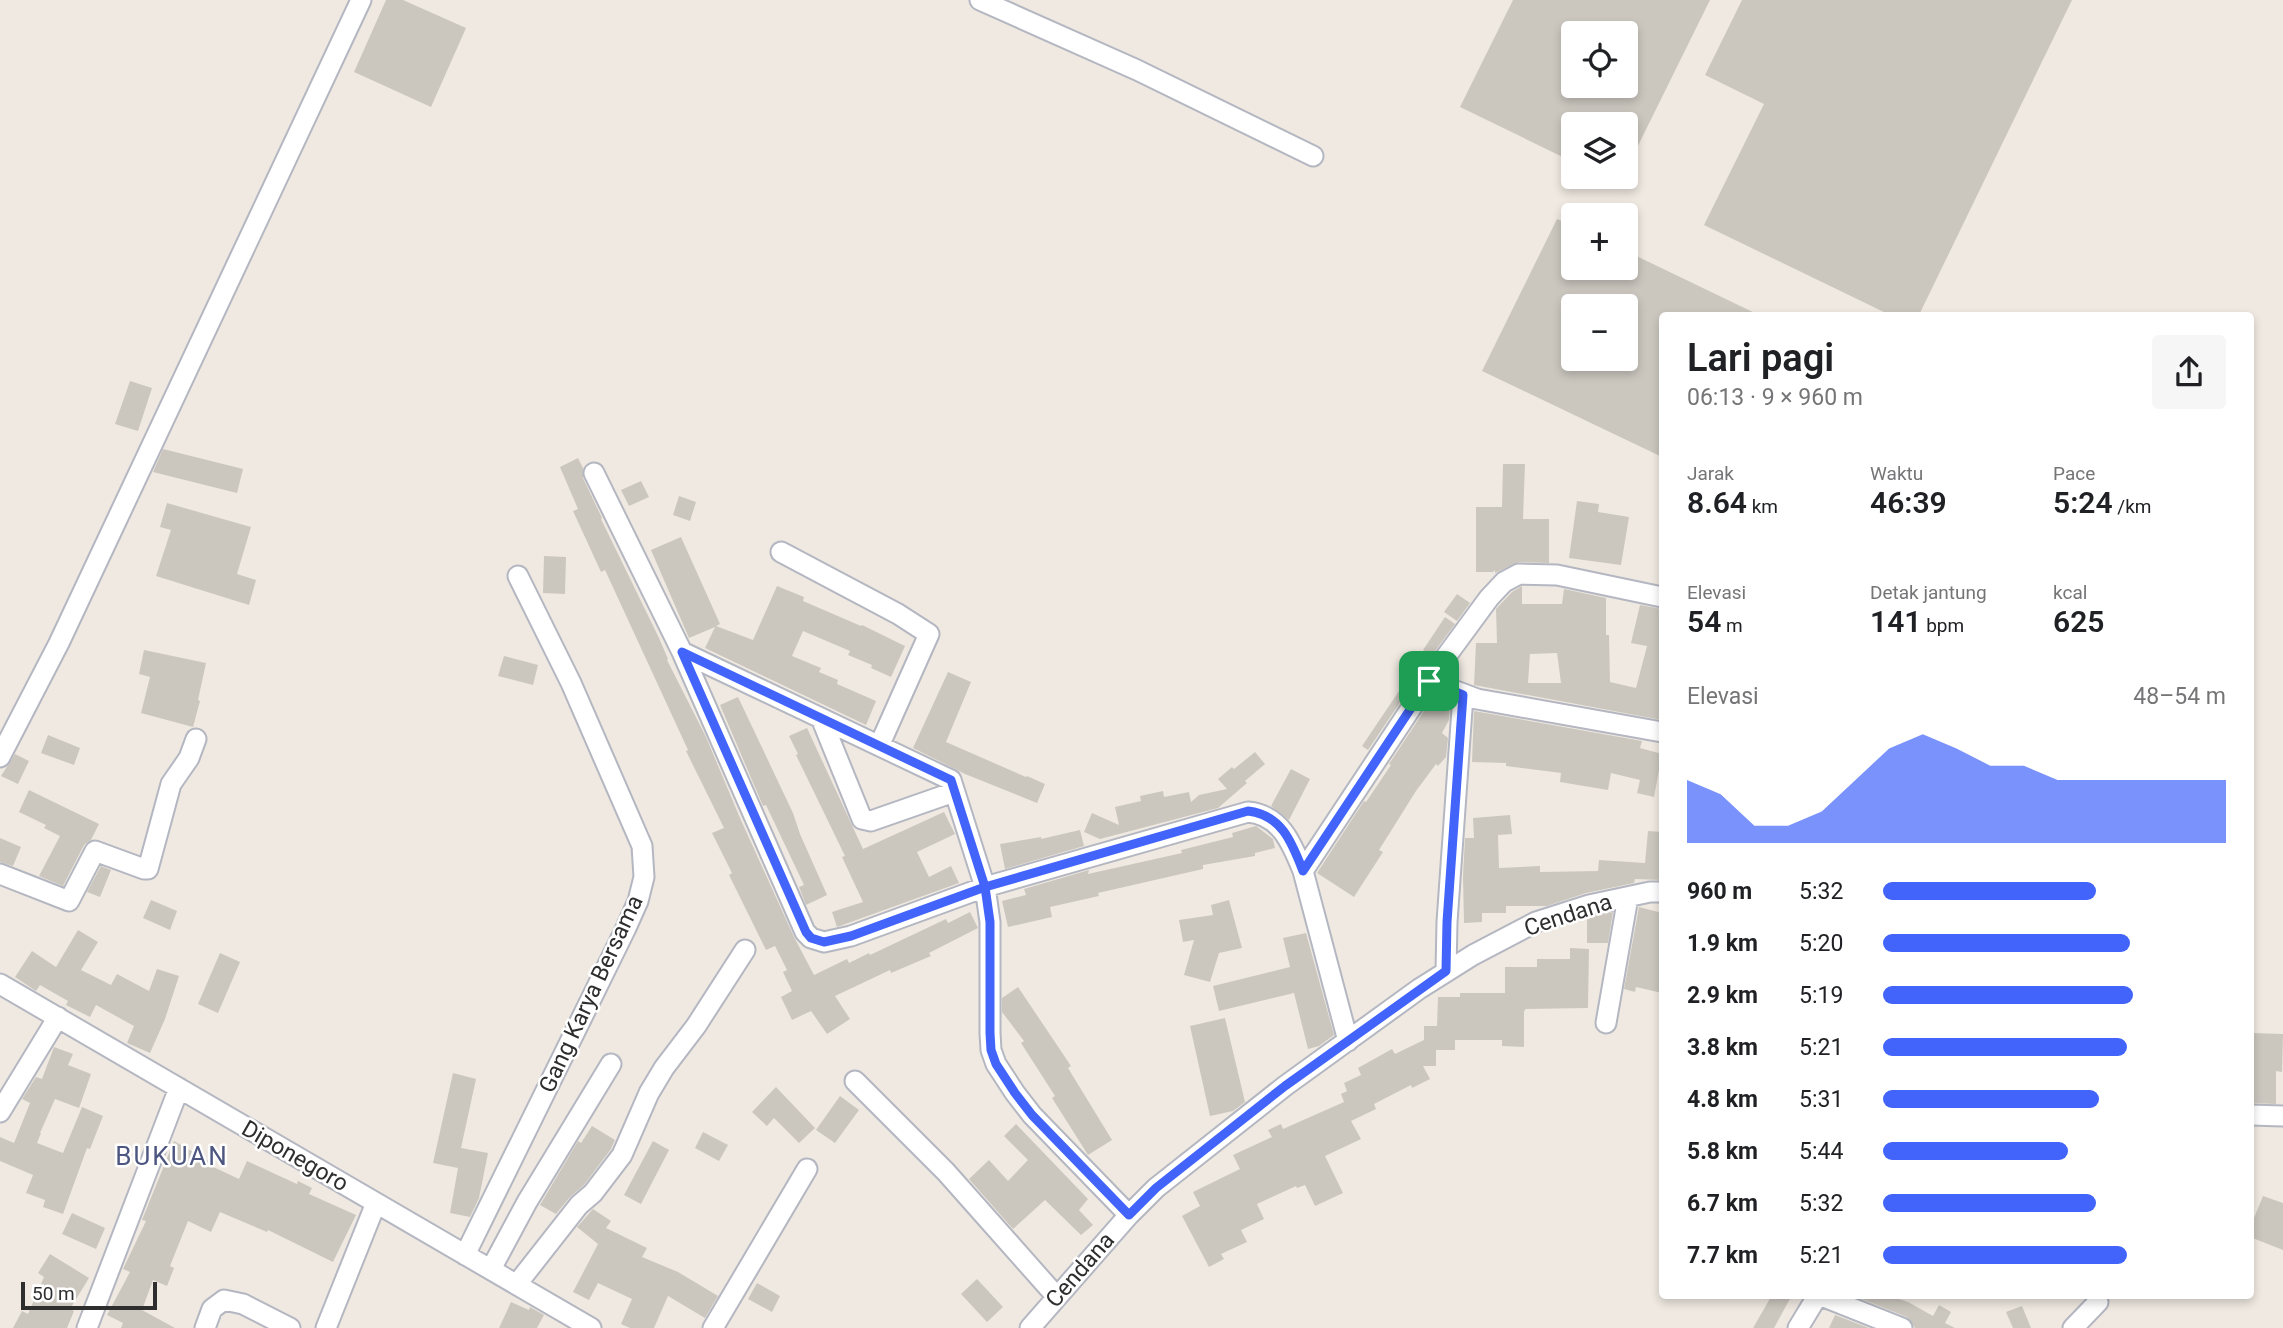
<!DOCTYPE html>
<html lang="id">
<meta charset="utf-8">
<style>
body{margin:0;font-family:Roboto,sans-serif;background:#f6f6f6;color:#202124;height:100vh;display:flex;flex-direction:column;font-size:26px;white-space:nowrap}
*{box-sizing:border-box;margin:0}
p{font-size:23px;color:#757577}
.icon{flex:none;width:38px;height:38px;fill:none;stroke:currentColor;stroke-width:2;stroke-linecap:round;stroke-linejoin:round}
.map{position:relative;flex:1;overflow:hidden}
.drawer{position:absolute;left:1659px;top:312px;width:595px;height:987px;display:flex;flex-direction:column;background:#fff;border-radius:7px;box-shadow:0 4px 10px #0003}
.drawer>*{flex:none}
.buttons{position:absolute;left:1561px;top:21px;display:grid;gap:14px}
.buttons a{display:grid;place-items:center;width:77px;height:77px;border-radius:7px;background:#fff;box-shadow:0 4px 10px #0003;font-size:35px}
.scale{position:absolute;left:21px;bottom:18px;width:136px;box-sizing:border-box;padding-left:7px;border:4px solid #2e2e2e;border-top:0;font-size:19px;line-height:24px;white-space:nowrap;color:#2e2e2e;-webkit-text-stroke:5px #fff;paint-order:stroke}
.pin{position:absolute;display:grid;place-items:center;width:60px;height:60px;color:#fff;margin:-30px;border-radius:14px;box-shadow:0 4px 10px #0006}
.round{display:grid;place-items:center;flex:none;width:74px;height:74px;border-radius:7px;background:#f6f6f6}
.head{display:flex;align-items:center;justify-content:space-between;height:119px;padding:0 28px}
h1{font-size:38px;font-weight:600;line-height:52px}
.stats{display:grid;grid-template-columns:repeat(3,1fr);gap:10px;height:119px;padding:7px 28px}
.stats div{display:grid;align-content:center}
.stats b{font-size:30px;font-weight:600}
.stats small{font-size:19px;font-weight:400}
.stats p{font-size:19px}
.chart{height:196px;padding:14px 28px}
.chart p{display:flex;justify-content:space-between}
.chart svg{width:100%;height:126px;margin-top:7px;fill:#4264fb;opacity:.7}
ul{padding:0 28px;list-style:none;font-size:23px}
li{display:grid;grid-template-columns:112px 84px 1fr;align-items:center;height:52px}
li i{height:18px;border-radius:9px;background:#4264fb}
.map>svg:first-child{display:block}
.building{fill:#cbc7bf;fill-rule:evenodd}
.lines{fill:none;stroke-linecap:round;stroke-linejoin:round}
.minor-casing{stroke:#b4b7c1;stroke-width:23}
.minor{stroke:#fff;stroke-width:19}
.route-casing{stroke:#fff;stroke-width:14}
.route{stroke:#4264fb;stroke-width:9}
.labels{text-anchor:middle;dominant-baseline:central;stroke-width:5;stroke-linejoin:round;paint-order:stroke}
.street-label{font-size:23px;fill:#2e2e2e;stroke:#fff}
.quarter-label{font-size:26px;letter-spacing:2px;fill:#4d5680;stroke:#fff}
</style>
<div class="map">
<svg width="2283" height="1328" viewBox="0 0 2283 1328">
<rect width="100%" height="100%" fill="#efe9e1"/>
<!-- building -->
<path class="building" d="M386 0H403L466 28 431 107 354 72Z
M1513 0H1710L1626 170V124H1573V162L1460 107ZM1573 33H1626V86H1573Z
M1742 0H2072L1919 315H1890L1704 225 1764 104 1705 75Z
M1557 219 1573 226V268H1626V251L1759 315H1662V457L1482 371ZM1573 306H1626V359H1573Z
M130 381 152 388 138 431 115 424Z
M163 449 243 469 237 493 153 472Z
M578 458 583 468V478L602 518 601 519 659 638 668 659 667 660 706 737 740 818 794 937 814 975 847 959 849 963 869 953 870 955 946 919 948 923 970 912 978 928 929 953 931 956 891 973 890 970 835 996 850 1019 827 1034 811 1011 792 1020 781 997 792 991 783 972 787 970 775 946 766 950 729 875 732 873 712 833 724 828 686 751 688 750 605 570 601 572 573 511 578 509 560 467Z
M1503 464H1525L1523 519H1549V563L1519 562 1495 573V570L1493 572H1476V507H1502Z
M641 481 649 497 629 506 621 490Z
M679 496 696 502 690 521 673 515Z
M1577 501 1599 504 1598 512 1629 517 1621 565 1569 558Z
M167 503 251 527 237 574 256 580 249 605 156 576 171 530 160 527Z
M681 537 720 624 716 626 753 640 777 586 804 597 803 601 861 626 862 625 905 646 891 677 871 668 872 665 848 655 850 651 803 631 792 656 821 668 819 672 838 680 837 684 876 701 866 725 705 648 715 627 689 638 651 550Z
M544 556 566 557 565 594 543 593Z
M1522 586V604H1562L1564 589 1606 598V635H1609L1610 682 1636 688 1647 646 1631 643 1640 605 1662 609V720L1474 685 1476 643H1497L1496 609 1512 592ZM1557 653 1561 683H1528L1530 654Z
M1457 594 1470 603 1457 621 1444 612Z
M1445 617 1455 624 1432 655 1423 650Z
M144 650 206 663 198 700 200 701 193 727 141 713 150 677 139 674Z
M1424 654 1430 658 1368 750 1362 746Z
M504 656 538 665 533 685 498 676Z
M948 672 971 682 946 742 1026 777 1027 776 1045 784 1037 803 965 774 913 748Z
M1434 696 1450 702 1449 720 1442 733 1448 738 1446 757 1438 766 1436 764 1416 791 1379 850 1383 852 1354 897 1317 873 1364 801 1366 802 1391 765 1389 764Z
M738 697 793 813 800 834 827 895 806 905 799 887 804 885 766 805 763 806 720 705Z
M1474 711 1642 741 1640 748 1662 754 1654 797 1637 793 1640 780 1611 773 1608 790 1560 782 1561 773 1506 766V763L1472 762Z
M807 728 863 849 944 812 955 834 917 852 929 877 951 866 959 883 837 927 832 912 863 902 842 857 845 856 796 755 798 754 789 736Z
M48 735 80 748 74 765 41 753Z
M1255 752 1265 764 1245 781 1247 783 1218 808 1100 839 1084 832 1092 813 1119 825 1115 807 1141 801 1140 796 1163 791 1164 797 1189 792 1191 802 1199 795 1227 789 1218 779 1232 767 1234 769Z
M15 754 29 761 18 784 1 776Z
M1291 769 1310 779 1289 820 1271 806Z
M29 790 99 824 91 840 84 845 63 886 39 876 60 836 44 828 46 825 19 812Z
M1510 815 1512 834 1498 835 1499 868 1540 866V872L1598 871 1599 860 1645 863 1648 831 1662 832V880L1635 879 1634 883 1586 893 1547 906H1506V913H1482V922L1464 923 1463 876 1465 838H1474L1473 818Z
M1256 826 1273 839 1275 848 1255 853V856L1203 865V869L1098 893 1099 896 1050 907 1052 917 1008 927 1002 901 1026 895 1024 889 1089 870 1088 874 1182 853 1181 850 1233 837 1232 833Z
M1080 830 1084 846 1005 869 1000 844 1041 837V839Z
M0 838 21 847 13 866 0 862Z
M101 866 111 870 100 897 87 892Z
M151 900 177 911 170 930 143 918Z
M1229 900 1242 948 1219 953 1210 982 1184 975 1194 940 1183 942 1179 920 1213 915 1211 905Z
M1639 907 1662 913V993L1636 987 1635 992 1624 989Z
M1613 912 1608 943H1587V918Z
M78 930 98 942 81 970 111 985 117 974 149 991 157 969 179 976 165 1019 150 1053 127 1043 134 1026 96 1005 90 1017 66 1005 68 1001 40 985 36 991 15 977 32 951 56 967Z
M1306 933 1334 1035 1319 1046 1308 1049 1294 993 1219 1011 1213 986 1290 967 1283 938Z
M1570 948 1589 949 1588 1008 1526 1009 1524 1011V1047L1502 1046V1040H1455V1050H1436V1066H1423L1430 1079 1412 1088 1411 1085 1374 1104 1376 1109 1351 1121 1361 1139 1325 1156 1343 1193 1315 1206 1305 1185 1297 1188 1296 1186 1257 1204 1264 1219 1241 1230 1247 1242 1221 1254 1224 1259 1209 1267 1182 1216 1200 1206 1193 1192 1240 1169 1233 1155 1272 1137 1268 1130 1281 1124 1283 1129 1344 1102 1341 1094 1347 1091 1344 1083 1361 1075 1358 1068 1392 1049 1395 1054 1424 1040V1026H1437L1438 997H1460V993H1505V967H1537V959H1570Z
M220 953 240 962 218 1013 198 1004Z
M1018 987 1071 1066 1068 1068 1112 1140 1088 1155 1052 1098 1055 1096 1021 1043 1024 1041 1002 1012V998Z
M1225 1018 1245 1102 1233 1111 1210 1116 1190 1026Z
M2252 1033 2283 1034 2282 1072 2276 1071V1104L2250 1103Z
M54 1047 73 1054 68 1065 91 1074 79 1108 55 1099 40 1133H41L37 1143 63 1153 82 1107 103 1116 90 1149 87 1148 63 1214 43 1207 45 1200 26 1193 33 1175 0 1161V1137L14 1143 30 1103 22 1099 36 1077 42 1079Z
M453 1073 476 1079 461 1148 488 1153 479 1198 470 1217 450 1213 458 1168 433 1163Z
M776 1087 815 1128 799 1143 774 1118 767 1126 752 1112Z
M840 1096 859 1110 835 1143 816 1130Z
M1016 1124 1088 1199 1079 1210 1093 1225 1081 1235 1045 1200 1013 1229 969 1179 989 1160 1008 1181 1028 1160 1004 1136Z
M592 1126 615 1140 611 1149 584 1185 570 1197 556 1214 540 1205 578 1141 581 1143Z
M703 1132 728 1145 719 1161 695 1148Z
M174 1141 209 1161 207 1164 239 1179 247 1161 297 1184 298 1181 312 1188 309 1194 356 1215 333 1262 268 1230 267 1232 220 1212 211 1232 188 1221 170 1266 174 1268 167 1286 153 1280 142 1310 175 1328H121L123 1323 107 1315 130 1272 123 1269 146 1221 142 1220Z
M653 1141 669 1150 641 1204 624 1195Z
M2263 1196 2283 1203V1250L2250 1237V1228Z
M593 1209 611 1221 606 1228 647 1248 642 1257 678 1272 718 1296 705 1318 668 1296 654 1328H630L621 1324 632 1299 598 1283 589 1300 573 1292 598 1244 577 1227Z
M72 1213 105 1228 96 1249 62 1234Z
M50 1254 89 1278 70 1309 74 1311 67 1328H13L22 1311 28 1314 44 1277 38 1273Z
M977 1279 1003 1307 987 1322 961 1294Z
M757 1283 780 1296 772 1312 748 1299Z
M1772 1295H1792L1774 1328H1753Z
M1852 1295H1888L1908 1302 1933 1316 1939 1305 1951 1312 1945 1323 1955 1328H1915L1907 1317Z
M511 1302 529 1310 530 1307 544 1315 537 1328H499Z
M2022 1306 2031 1328H2013L2006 1312Z
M1835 1315 1869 1328H1829Z"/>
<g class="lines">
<!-- minor casing -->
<g class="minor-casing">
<path id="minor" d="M980 0 1137 70 1313 156
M594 473 682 652 805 932 811 938 824 942 851 936 985 887 1248 812C1281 815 1292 844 1303 871L1348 1041
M781 552 898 614 929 634 880 744
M682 652 951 780 985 887 990 922V1033L991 1050 996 1064 1015 1093 1032 1115 1129 1215
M1429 681 1477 699 1662 732
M821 718 862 819 871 821 954 792
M0 757 59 643 361 0
M1303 871 1439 666 1489 598 1504 582 1519 574 1557 575 1662 597
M0 874 69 901 95 851 144 869H148L171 784 189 758 196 739
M1446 971 1447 922 1463 695
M0 984 591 1328
M1606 1023 1628 897
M855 1081 946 1172 1056 1296
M0 1112 58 1017
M2250 1115 2283 1116
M465 1255 626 928 638 901 644 877 642 846 571 683 518 576
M491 1269 527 1202 611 1064
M517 1284 579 1205 593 1193 622 1155 649 1093 664 1068 696 1026 745 950
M1819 1295 1902 1328
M87 1328 179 1088
M205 1328 212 1309 224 1300 243 1304 290 1328
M326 1328 376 1203
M713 1328 807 1169
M1030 1328 1129 1215 1156 1188 1285 1086 1419 989 1473 955 1536 922 1589 905 1650 892H1662
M1798 1328 1818 1295
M2073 1328 2098 1302"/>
</g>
<!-- minor -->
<use href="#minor" class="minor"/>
</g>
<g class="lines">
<!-- route casing -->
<g class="route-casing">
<path id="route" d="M1429 681 1303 871C1292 843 1282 815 1248 811L985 887 951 780 682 652 806 932 811 938 824 942 851 936 985 887 990 922V1033L991 1050 996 1064 1015 1093 1032 1115 1129 1215 1156 1188 1285 1086 1446 971 1447 922 1463 695 1429 681"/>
</g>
<!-- route -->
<use href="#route" class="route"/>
</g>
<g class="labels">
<!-- street labels -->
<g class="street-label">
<text transform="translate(1568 915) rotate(-18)">Cendana</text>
<text transform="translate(591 994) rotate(-65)">Gang Karya Bersama</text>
<text transform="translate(295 1156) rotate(30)">Diponegoro</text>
<text transform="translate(1080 1270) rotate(-49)">Cendana</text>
</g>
<!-- quarter labels -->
<g class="quarter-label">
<text x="172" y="1156">BUKUAN</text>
</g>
</g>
</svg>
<div class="buttons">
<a><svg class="icon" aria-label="locate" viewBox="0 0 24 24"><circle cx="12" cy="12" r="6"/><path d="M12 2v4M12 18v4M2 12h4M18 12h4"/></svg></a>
<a><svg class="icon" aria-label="layers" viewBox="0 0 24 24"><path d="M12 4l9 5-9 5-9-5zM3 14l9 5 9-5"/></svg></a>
<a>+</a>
<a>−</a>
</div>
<div class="scale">50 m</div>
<div class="pin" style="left:1429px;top:681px;background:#1e9e55"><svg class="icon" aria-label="arrive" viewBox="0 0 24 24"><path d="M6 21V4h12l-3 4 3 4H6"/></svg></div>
<section class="drawer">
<div class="head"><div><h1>Lari pagi</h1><p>06:13 · 9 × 960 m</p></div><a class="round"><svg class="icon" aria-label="share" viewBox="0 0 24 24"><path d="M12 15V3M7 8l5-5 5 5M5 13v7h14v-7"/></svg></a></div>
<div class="stats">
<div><p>Jarak</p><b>8.64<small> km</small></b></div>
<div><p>Waktu</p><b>46:39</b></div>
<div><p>Pace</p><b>5:24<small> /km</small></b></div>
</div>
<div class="stats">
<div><p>Elevasi</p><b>54<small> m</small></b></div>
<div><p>Detak jantung</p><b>141<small> bpm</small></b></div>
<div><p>kcal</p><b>625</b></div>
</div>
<div class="chart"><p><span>Elevasi</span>48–54 m</p>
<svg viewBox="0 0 160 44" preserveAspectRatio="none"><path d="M0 44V22L10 27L20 38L30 38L40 33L50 22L60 11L70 6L80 11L90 17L100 17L110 22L120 22L130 22L140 22L150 22L160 22V44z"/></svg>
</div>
<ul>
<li><b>960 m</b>5:32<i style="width:62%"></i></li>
<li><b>1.9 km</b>5:20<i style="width:72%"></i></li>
<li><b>2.9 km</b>5:19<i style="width:73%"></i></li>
<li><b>3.8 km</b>5:21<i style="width:71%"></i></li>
<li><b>4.8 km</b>5:31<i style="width:63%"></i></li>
<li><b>5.8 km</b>5:44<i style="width:54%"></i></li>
<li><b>6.7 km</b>5:32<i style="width:62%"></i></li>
<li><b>7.7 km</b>5:21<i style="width:71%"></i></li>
</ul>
</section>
</div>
